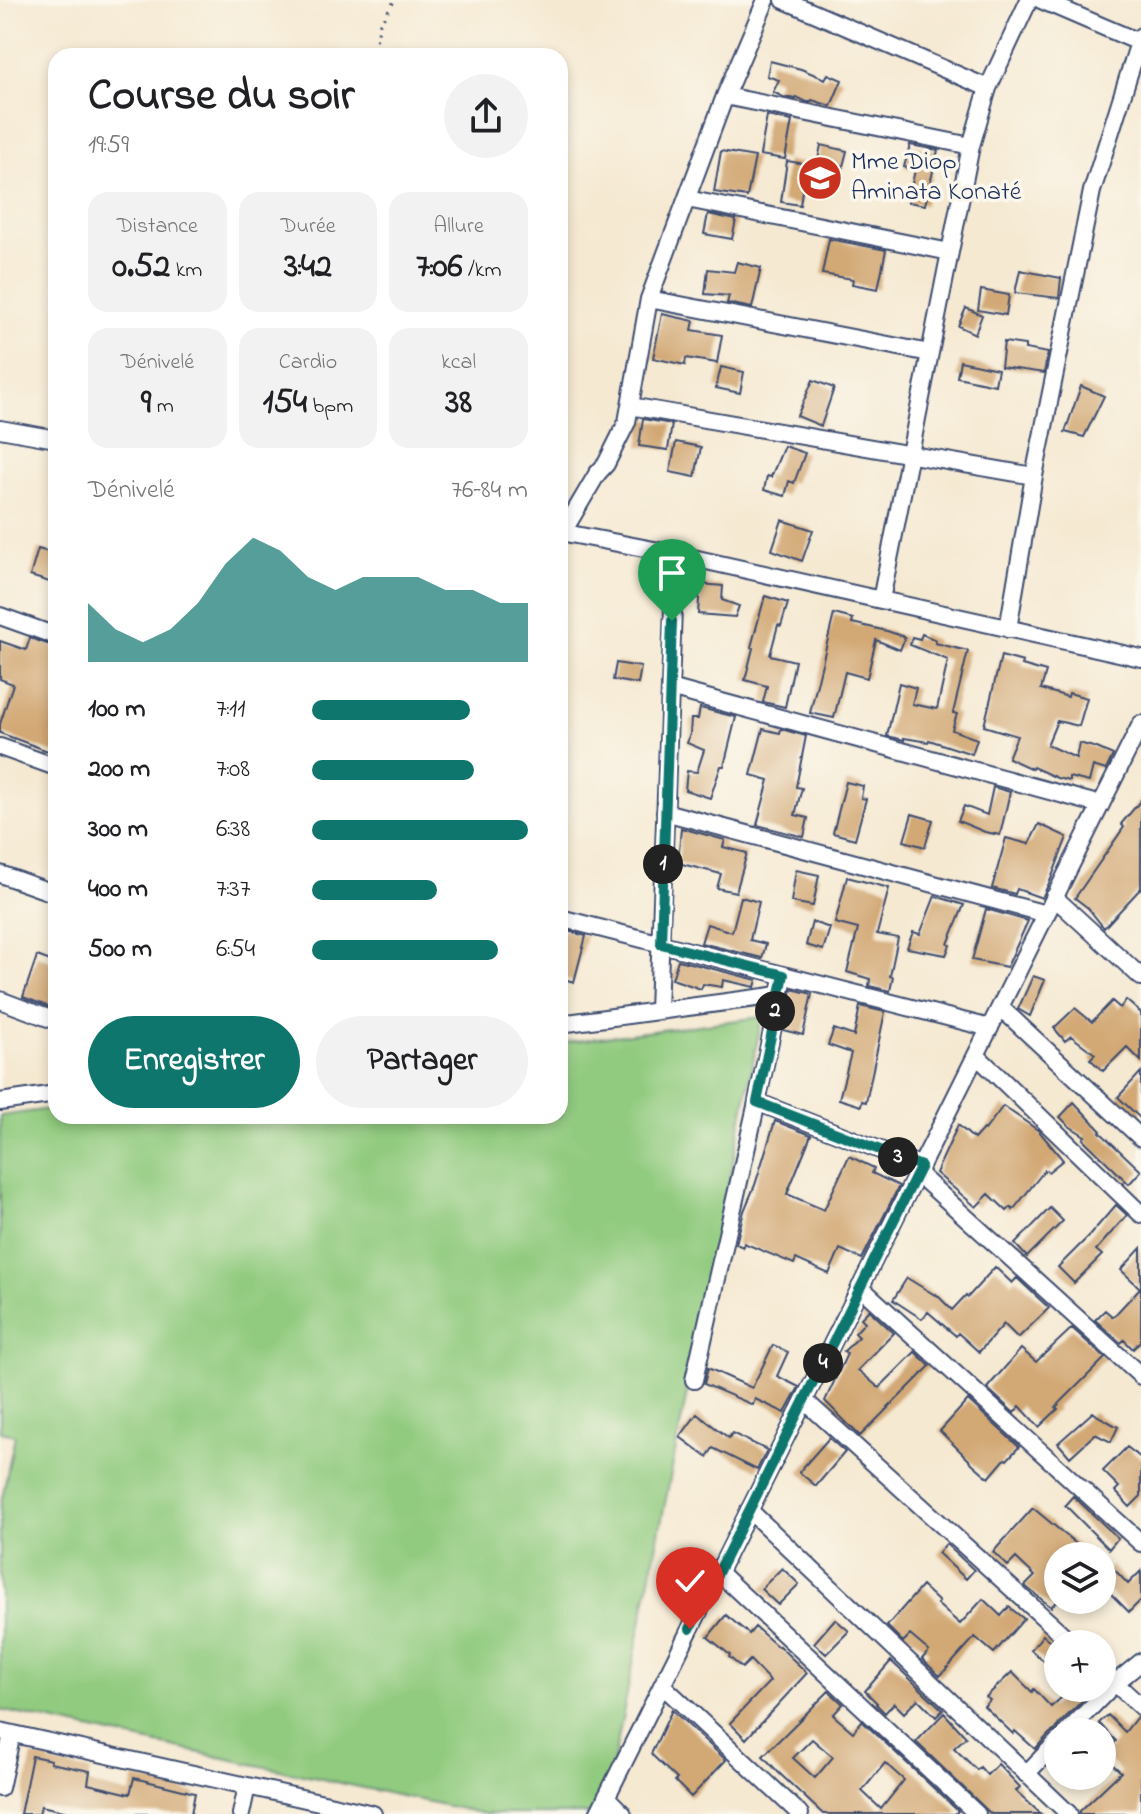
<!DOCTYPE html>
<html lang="fr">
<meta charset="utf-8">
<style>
body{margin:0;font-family:"Indie Flower",sans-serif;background:#f2f2f2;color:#202124;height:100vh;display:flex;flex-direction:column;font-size:30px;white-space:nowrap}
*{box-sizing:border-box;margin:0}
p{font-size:26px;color:#757577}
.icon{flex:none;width:44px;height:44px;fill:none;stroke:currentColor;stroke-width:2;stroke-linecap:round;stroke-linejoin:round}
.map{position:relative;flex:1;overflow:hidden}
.panel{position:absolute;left:48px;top:48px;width:520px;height:1076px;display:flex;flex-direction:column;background:#fff;border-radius:24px;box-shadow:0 4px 12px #0003}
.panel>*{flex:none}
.controls{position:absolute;left:1044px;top:1542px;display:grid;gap:16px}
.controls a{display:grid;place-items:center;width:72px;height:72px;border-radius:50%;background:#fff;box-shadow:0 4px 12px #0003;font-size:40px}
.pin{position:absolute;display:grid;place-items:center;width:68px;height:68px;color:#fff;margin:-82px -34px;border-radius:50% 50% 50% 0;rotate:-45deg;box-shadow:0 0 8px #0007}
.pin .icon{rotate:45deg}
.km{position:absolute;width:40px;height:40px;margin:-20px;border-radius:50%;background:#222;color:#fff;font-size:22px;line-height:40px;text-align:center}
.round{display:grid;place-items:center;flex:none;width:84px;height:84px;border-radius:42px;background:#f2f2f2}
.headline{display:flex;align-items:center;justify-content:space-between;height:136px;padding:0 40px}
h1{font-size:44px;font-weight:700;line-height:60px}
.stats{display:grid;grid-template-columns:repeat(3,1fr);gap:12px;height:136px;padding:8px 40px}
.stats div{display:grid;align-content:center;border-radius:20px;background:#f2f2f2;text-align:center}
.stats b{font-size:34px;font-weight:700}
.stats small{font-size:22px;font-weight:400}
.stats p{font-size:22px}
.chart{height:224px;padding:16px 40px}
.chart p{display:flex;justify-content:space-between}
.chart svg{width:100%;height:144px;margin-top:8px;fill:#0f766e;opacity:.7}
.primary-button{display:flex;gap:16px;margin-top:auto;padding:16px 40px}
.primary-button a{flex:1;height:92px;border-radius:48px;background:#0f766e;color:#fff;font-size:32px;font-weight:700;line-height:92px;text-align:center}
.primary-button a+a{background:#f2f2f2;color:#202124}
ul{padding:0 40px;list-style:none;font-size:26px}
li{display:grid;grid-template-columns:128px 96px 1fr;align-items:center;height:60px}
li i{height:20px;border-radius:10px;background:#0f766e}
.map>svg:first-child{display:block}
.green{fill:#91cb7f;stroke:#567d6e;stroke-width:2}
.building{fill:#d2a874;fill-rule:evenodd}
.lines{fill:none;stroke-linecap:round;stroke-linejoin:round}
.street-casing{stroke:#3c4b6f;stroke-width:20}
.path{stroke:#3c4b6f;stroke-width:3;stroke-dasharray:2 6;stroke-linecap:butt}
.street{stroke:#fff;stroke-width:16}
.route-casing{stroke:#fff;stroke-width:16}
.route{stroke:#0f766e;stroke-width:10}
.labels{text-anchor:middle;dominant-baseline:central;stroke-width:7;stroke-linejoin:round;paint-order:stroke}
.poi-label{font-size:26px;fill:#1b2f5e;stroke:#fbf7ec;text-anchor:start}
</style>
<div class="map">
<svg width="1141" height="1814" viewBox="0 0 1141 1814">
<rect width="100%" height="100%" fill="#fbf7ec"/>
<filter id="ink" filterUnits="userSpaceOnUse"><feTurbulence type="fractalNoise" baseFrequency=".0125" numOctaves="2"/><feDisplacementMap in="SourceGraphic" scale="16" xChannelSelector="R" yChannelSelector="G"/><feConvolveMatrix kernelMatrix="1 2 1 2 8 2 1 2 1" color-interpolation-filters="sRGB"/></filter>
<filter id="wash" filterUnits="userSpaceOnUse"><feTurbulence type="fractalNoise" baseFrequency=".006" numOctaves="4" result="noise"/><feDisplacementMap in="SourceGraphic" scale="32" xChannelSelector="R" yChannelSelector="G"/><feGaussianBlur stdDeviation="1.8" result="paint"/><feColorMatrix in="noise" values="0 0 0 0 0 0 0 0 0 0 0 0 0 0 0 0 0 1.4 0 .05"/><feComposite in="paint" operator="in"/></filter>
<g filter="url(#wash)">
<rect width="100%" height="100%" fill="#f5e9d2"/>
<!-- green -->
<path class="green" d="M762 1017 608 1789 592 1814H485L0 1710V1508L15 1435 0 1432V1116L56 1108V1116H560V1043Z"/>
<g id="blocks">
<!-- building -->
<path class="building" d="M770 61 801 69 825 79 828 74 842 80 831 106 812 100 811 102H807L796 97V99L783 97 773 92 779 80 767 76Z
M767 116 792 121 785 159 760 155Z
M821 145 847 151 842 170 817 164Z
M910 145 938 150 925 205 908 202 915 170 904 167Z
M721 151 755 157 747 197 714 192Z
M787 161 806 164 800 205 781 202Z
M708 214 736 220 732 239 704 234Z
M829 239 886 250 878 289 852 284 853 279 822 274Z
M737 262 761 268 752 308 727 303 729 296 705 294 708 269 734 272Z
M1020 270 1061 278 1059 298 1015 293Z
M981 290 1009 295 1006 315 978 310Z
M966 308 982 315 975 334 958 326Z
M662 314 694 321 692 330 722 335 717 363 686 358 685 365 653 358Z
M1004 342 1025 345V349L1048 353 1044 373 1001 367Z
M960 361 998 369 995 385 957 377Z
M721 367 744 372 740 393 716 388Z
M813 380 834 388 821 426 797 416Z
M1081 386 1104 396 1084 437 1065 432Z
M643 419 672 424 668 450 639 446Z
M676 442 701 447 695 477 670 472Z
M784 446 805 453 794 483 789 481 785 496 764 490 767 476 771 477Z
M782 520 813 530 802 561 772 550Z
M38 549 56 554V584L30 576Z
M700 584 723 586 722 600 739 606 735 617 698 614Z
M765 596 788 603 781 626 778 625 770 655 795 661 785 707 763 702 767 686 745 680 753 648 751 647Z
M834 614 853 619 852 623 887 631 905 637 900 650 876 640 867 678 845 672 834 718 810 713Z
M922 634 936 640 935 643 968 651 953 713 957 714 952 730 977 739 972 754 929 740 928 742 904 738V740L887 736 899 683 916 688 912 704 937 709 948 660 910 645 912 637 920 639Z
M30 638 56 647V754L0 733V724L13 684 0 679V641L26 650Z
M1001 656 1023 662 1022 665 1046 672 1041 689 1068 697 1069 693 1087 698 1079 726 1057 721 1047 745 1076 758 1079 743 1097 748 1113 755 1106 770 1093 766 1089 782 1069 777V781L1057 778 1033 767 1032 769 1008 758 1017 736 984 726Z
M616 663 641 667 638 684 613 680Z
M700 708 736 717 724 766H721L710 798 685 790 687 771 697 772 704 750 687 743 690 734 691 719H698Z
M763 729 780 733 781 729 806 736 796 787 802 788 795 815 808 818 804 837 757 825 769 780 751 775Z
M846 782 863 786 861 798 866 799 855 839 833 833Z
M993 787 1010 792 1000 835 985 832 958 821 964 806 987 815Z
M1141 800V888L1104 928 1088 908 1075 898 1124 827 1121 824Z
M912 814 933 820 925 847 904 841Z
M1039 824 1067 837 1051 879 1042 898 1017 889 1015 894 992 888 1006 838 1029 844Z
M681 828 725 840 723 847 747 853 736 892 717 888 721 874 678 863Z
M796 870 819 875 813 906 791 902Z
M847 877 889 888 877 934 898 938 890 976 893 977 890 991 869 986 870 979 847 972 858 929 835 923Z
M935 896 964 905 948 944 950 945 946 955 907 948 913 932 920 934Z
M741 897 759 902 750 940 766 944 762 958 701 943 707 924 732 932Z
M986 909 1028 921 1007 967 972 960Z
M812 922 830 928 823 950 806 945Z
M560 929 586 936 574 982 560 978Z
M37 956 56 963 55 1009 23 997Z
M678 960 757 980 755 987 723 980 722 987 703 984 701 989 672 979Z
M1033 976 1045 980 1030 1016 1018 1009Z
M792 989 812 994 803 1035 783 1030Z
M1126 1000 1141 1013V1061L1127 1047 1103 1071 1090 1059 1095 1054 1071 1036 1065 1041 1054 1028 1075 1008 1092 1022 1112 1001 1120 1008Z
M860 1006 885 1012 866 1102 862 1101 861 1106 839 1099 851 1053 828 1045 834 1029 854 1036Z
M1141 1072V1119L1118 1097Z
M1074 1102 1101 1131 1100 1132 1141 1171 1129 1184 1083 1139 1085 1136 1069 1126 1060 1117Z
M1003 1106 1039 1131 1063 1160 1048 1172 1045 1170 1013 1210 1011 1207 1007 1211 989 1194 976 1207 936 1173 958 1125 974 1139 983 1129 985 1130Z
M775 1121 811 1135 787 1194 824 1210 849 1156 874 1168 872 1173 899 1186 862 1259 840 1249 829 1274 796 1259 794 1264 744 1243 743 1247 736 1244 744 1211 755 1185Z
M1116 1205 1127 1215 1096 1250 1102 1255 1074 1283 1058 1267 1089 1236Z
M1050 1208 1063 1221 1027 1257 1015 1244Z
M1141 1248V1340L1133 1349 1124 1340 1121 1343 1095 1320 1105 1310 1113 1317 1140 1288 1121 1270Z
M995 1267 1012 1283 1017 1278 1049 1308 1018 1338 1004 1324 979 1352 958 1333 956 1336 928 1312 922 1319 893 1300 907 1278 935 1295 936 1294 952 1310 966 1295 968 1297Z
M869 1310 894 1333 858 1370 879 1388 915 1352 930 1366 860 1436 825 1401 847 1354 844 1351 859 1337 855 1333 865 1322 861 1318Z
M1072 1328 1105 1358 1056 1407 1058 1409 1039 1427 1020 1406 1014 1413 987 1388 1021 1349 1036 1362Z
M773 1345 788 1352 777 1376 799 1387 785 1413 755 1399 753 1405 704 1384 708 1368 752 1388Z
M968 1400 1019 1447 1007 1460 1005 1459 989 1478 973 1464 940 1431Z
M1093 1412 1098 1416 1118 1427 1111 1442 1095 1434 1070 1457 1058 1443Z
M697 1414 729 1438 732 1433 767 1450 757 1470 713 1448 707 1457 680 1437Z
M829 1438 845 1452 816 1486 799 1472Z
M1127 1447 1141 1458V1496L1130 1507 1115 1491 1119 1487 1103 1471Z
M1073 1496 1118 1538 1109 1549 1065 1505Z
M1033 1508 1091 1556H1058V1600L1051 1607 1025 1586 1035 1576 1016 1558 1008 1566 993 1552Z
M946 1544 974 1570 966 1579 938 1553Z
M1111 1566 1128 1584 1141 1571V1600L1129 1612 1102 1585V1575Z
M782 1568 799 1584 778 1605 761 1589Z
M922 1586 939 1602 937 1604 960 1624 983 1599 1001 1616 1009 1607 1024 1619 994 1653 975 1637 940 1676 922 1659 929 1651 910 1635 903 1642 887 1626Z
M726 1615 749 1634 755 1627 778 1647 779 1646 807 1673 746 1739 730 1723 770 1681 750 1660 742 1668 729 1657 730 1655 708 1637Z
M835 1619 849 1631 826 1654 814 1643Z
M1043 1635 1058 1648V1657L1050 1666 1031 1650Z
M891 1661 943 1710 936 1717 918 1699 904 1713 894 1703 885 1713 876 1704 877 1703 865 1691Z
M1012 1672 1032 1692 1034 1689 1051 1707 1072 1688H1085L1090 1693 1059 1724 1056 1730 1050 1733 1035 1749 1015 1731 1013 1734 984 1706 990 1700 986 1697Z
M829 1691 843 1704 833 1715 853 1732 862 1721 958 1811 955 1814H823L779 1773 763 1756ZM812 1739 833 1757 815 1778 793 1758ZM885 1763 904 1780 881 1809 862 1791Z
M672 1710 726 1760 691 1797 675 1781 677 1779 651 1754Z
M944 1713 966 1737 954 1748 977 1770 980 1767 987 1775 998 1764 1020 1787 1016 1791 1041 1814H991L916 1742Z
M1108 1715 1125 1732 1137 1717 1141 1718V1814H1080V1811L1121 1772 1103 1756 1116 1741 1099 1723Z
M32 1756 51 1760 50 1763 90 1771 88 1784 130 1794 134 1778 195 1793 191 1814H77L41 1806 39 1814H20Z"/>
</g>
</g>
<g filter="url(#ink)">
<use href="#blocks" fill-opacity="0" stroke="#3c4b6f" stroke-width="2"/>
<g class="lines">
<!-- street casing -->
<g class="street-casing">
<path id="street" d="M784 0 988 88
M1041 0 1141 43
M725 96 971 146
M687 199 950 252
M649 299 930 353
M630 406 1034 476
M0 429 56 439
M560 532 675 554 1141 658
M563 532 597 474 606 464 627 422 649 299 725 96 766 0
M881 600 971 146 988 88 1029 0
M0 616 56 636
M1008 629 1034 476 1092 191 1141 36
M670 688 1101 805
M0 747 56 767
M665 812 1046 914
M0 874 56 894
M1054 897 1141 977
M560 918 990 1028
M0 1000 56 1021
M1000 1007 1141 1138
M658 1010 675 554
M560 1024 779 995
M976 1055 1141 1214
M0 1102 56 1094
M757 1102 921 1166
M917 1173 1141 1376
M860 1287 1141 1543
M694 1380 757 1102 784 975
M804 1400 1073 1644
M749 1510 1069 1814
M718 1572 977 1814
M1102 1671 1141 1707
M662 1685 800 1814
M0 1731 373 1814
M1067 1732 1115 1683 1141 1662
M1026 1774 1058 1741
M0 1788 12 1734
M606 1797 623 1814
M241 1814 247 1786
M598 1814 1141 724"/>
</g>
<!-- path -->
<path class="path" d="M373 56 380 23 395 0"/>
<!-- street -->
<use href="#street" class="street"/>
</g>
</g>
<g class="lines" filter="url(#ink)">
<!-- route casing -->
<g class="route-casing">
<path id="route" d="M672 621 661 944 784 975 757 1102 921 1166 690 1629"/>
</g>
<!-- route -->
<use href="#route" class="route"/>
</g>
<!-- icons -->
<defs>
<g id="school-disc" transform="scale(2.3)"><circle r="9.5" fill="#c8321e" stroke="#fbf7ec"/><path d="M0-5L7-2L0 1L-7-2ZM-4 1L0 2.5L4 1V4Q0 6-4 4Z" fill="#fff"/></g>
</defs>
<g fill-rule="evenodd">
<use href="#school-disc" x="820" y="178"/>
</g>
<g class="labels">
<!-- poi labels -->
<g class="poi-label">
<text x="851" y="163">Mme Diop<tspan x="851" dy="30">Aminata Konaté</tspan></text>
</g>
</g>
</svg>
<div class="controls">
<a><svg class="icon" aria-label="layers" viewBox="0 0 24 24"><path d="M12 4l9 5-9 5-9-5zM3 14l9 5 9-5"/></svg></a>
<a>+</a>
<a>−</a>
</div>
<div class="pin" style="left:672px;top:621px;background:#1e9e55"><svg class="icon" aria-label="arrive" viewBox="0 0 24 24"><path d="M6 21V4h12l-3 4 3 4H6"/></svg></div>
<div class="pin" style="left:690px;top:1629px;background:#d93025"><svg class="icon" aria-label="check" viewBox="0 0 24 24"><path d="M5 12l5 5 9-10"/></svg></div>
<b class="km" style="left:663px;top:864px">1</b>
<b class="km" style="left:775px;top:1011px">2</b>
<b class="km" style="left:898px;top:1157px">3</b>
<b class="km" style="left:823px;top:1363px">4</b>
<section class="panel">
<div class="headline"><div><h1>Course du soir</h1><p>19:59</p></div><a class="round"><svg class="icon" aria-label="share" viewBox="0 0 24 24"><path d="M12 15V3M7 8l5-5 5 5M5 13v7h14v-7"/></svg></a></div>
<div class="stats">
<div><p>Distance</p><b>0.52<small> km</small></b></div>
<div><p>Durée</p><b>3:42</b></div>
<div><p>Allure</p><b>7:06<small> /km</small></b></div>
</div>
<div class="stats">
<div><p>Dénivelé</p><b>9<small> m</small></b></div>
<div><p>Cardio</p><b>154<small> bpm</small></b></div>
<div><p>kcal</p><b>38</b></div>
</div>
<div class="chart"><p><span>Dénivelé</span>76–84 m</p>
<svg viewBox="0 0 160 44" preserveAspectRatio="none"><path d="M0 44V26L10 34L20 38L30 34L40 26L50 14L60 6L70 10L80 18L90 22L100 18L110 18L120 18L130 22L140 22L150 26L160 26V44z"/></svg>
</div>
<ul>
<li><b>100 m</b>7:11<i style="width:73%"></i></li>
<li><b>200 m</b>7:08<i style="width:75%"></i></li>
<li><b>300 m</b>6:38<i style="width:100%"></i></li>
<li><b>400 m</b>7:37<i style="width:58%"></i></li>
<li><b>500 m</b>6:54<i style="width:86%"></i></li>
</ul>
<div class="primary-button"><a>Enregistrer</a><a>Partager</a></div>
</section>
</div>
